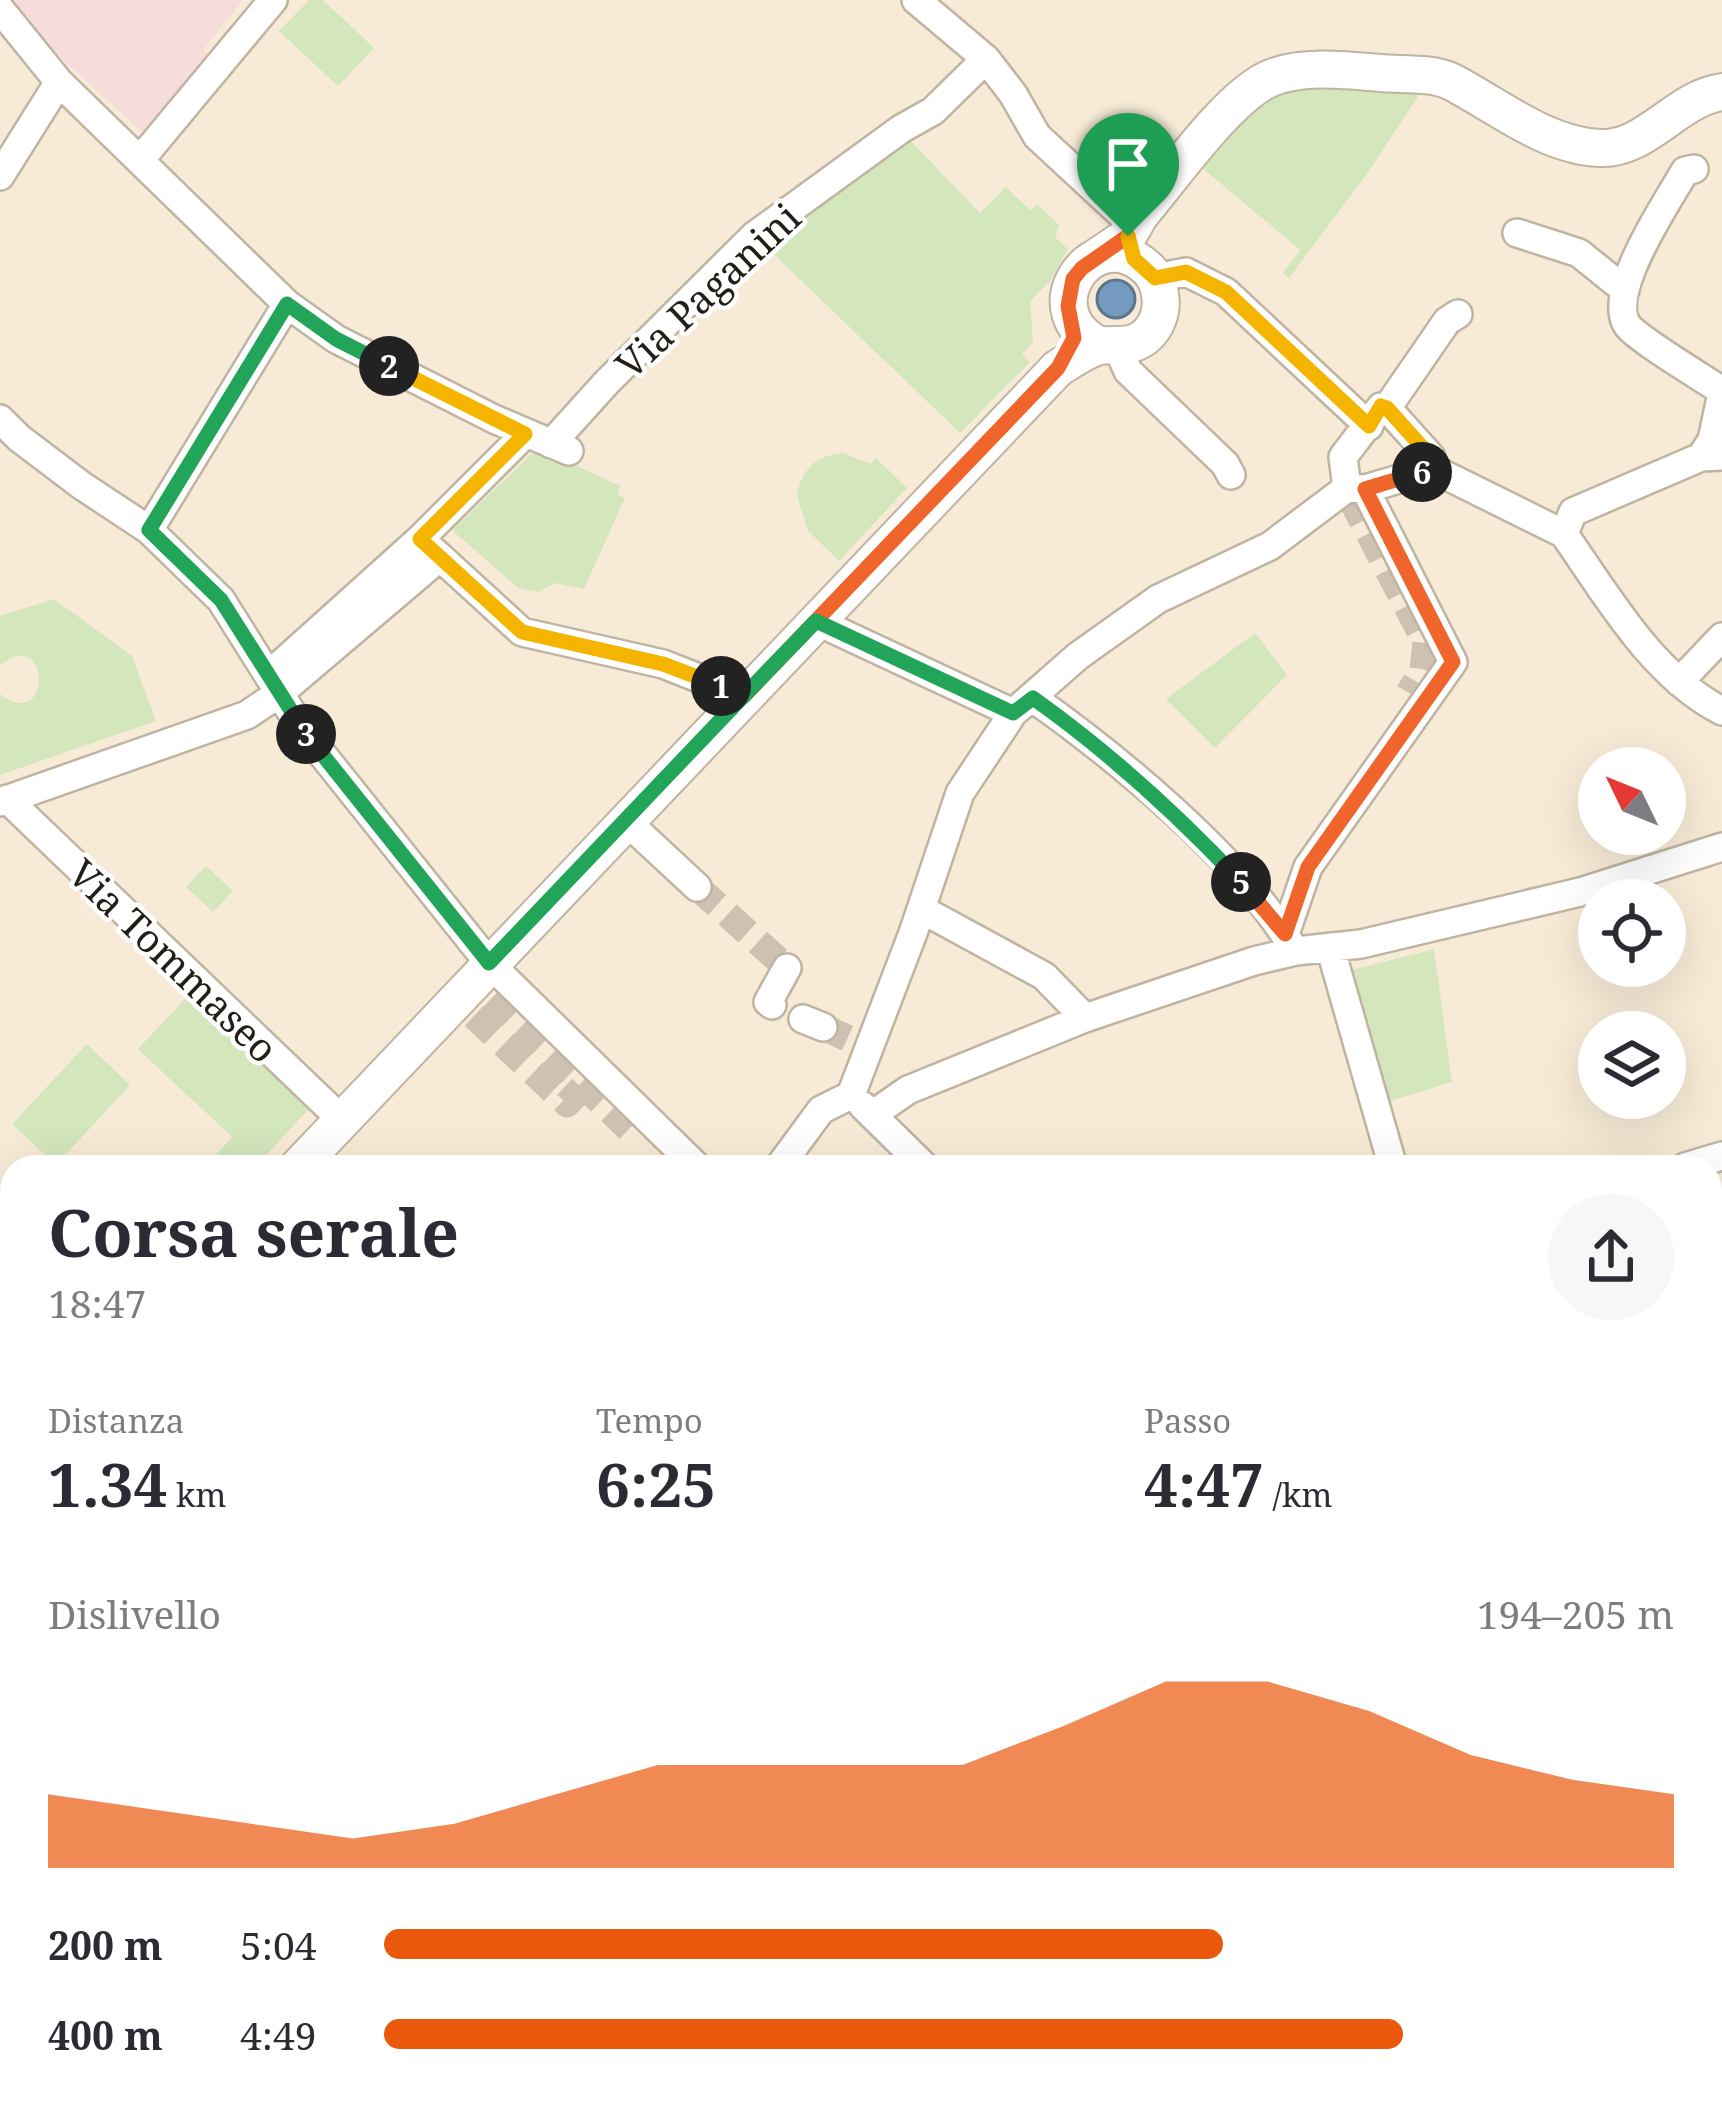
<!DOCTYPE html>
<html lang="it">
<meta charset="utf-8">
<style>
body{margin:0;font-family:"Noto Serif",serif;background:#f7f7f7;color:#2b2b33;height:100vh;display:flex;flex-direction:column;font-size:45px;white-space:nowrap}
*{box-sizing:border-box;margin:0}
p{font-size:39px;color:#7c7c81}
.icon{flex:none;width:66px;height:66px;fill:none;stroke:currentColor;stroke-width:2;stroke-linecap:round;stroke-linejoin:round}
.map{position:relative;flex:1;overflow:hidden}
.details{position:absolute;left:0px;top:1155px;width:1722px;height:948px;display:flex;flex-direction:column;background:#fff;border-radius:36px 36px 0 0;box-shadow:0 12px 48px #0002}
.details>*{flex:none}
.needle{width:78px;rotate:313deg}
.buttons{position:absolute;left:1578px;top:747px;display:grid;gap:24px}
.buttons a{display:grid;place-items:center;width:108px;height:108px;border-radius:50%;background:#fff;box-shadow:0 12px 48px #0002;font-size:60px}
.pin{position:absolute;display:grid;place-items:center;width:102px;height:102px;color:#fff;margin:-123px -51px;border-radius:50% 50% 50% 0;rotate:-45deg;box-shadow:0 0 12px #0007}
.pin .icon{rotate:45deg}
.km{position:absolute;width:60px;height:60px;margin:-30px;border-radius:50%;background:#222;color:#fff;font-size:33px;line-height:60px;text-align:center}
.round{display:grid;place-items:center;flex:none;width:126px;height:126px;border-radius:63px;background:#f7f7f7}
.summary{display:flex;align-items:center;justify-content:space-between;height:204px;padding:0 48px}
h1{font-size:66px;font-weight:700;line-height:90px}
.metrics{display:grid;grid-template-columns:repeat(3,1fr);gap:18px;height:204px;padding:12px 48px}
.metrics div{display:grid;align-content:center}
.metrics b{font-size:60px;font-weight:700}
.metrics small{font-size:33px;font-weight:400}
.metrics p{font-size:33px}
.chart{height:336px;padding:24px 48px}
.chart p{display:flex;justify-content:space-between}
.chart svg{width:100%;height:216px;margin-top:12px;fill:#ea580c;opacity:.7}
ul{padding:0 48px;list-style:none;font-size:39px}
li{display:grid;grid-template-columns:192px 144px 1fr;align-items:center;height:90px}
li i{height:30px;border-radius:15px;background:#ea580c}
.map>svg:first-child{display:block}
.education{fill:#f6dcda}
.green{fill:#d4e6bc}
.water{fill:#749ac0;stroke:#5c758d;stroke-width:3}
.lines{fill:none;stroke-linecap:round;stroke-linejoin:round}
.street-tunnel{stroke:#cdc2b1;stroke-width:27;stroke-dasharray:27 14;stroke-linecap:butt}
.street-casing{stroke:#bfb4a1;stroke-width:32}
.secondary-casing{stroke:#bfb4a1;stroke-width:40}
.primary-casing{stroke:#bfb4a1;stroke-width:46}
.street{stroke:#fff;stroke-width:27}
.secondary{stroke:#fff;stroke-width:36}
.primary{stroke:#fff;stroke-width:42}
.split-1-casing{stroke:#fff;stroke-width:24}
.split-2-casing{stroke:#fff;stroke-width:24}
.split-3-casing{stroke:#fff;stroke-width:24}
.split-4-casing{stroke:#fff;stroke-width:24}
.split-5-casing{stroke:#fff;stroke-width:24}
.split-6-casing{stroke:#fff;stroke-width:24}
.split-7-casing{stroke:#fff;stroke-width:24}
.split-1{stroke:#f0652b;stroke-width:15}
.split-2{stroke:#f5b400;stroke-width:15}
.split-3{stroke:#22a559;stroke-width:15}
.split-4{stroke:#22a559;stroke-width:15}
.split-5{stroke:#22a559;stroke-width:15}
.split-6{stroke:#f0652b;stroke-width:15}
.split-7{stroke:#f5b400;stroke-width:15}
.labels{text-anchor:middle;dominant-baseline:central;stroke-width:9;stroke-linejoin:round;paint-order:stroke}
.street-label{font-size:39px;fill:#231f17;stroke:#fff}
</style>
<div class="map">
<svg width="1722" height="2103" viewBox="0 0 1722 2103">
<rect width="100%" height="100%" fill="#f7ebd7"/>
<!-- education -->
<path class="education" d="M8 0H243L203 50 213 59 149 138 51 49Z
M12 1515V1772L0 1760V1527Z"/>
<!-- green -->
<path class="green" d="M309 0H323L374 48 338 86 279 31Z
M1290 84 1424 87 1367 174 1289 278 1283 273 1300 250 1195 162 1228 124Z
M906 136 980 213 1006 187 1030 210 1037 204 1059 225 1055 237 1068 249 1050 281 1030 301 1033 342 1022 354 1030 362 960 433 762 243Z
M538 448 620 486 617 495 625 498 584 589 555 583 539 592 518 588 452 530Z
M843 453 870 464 876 458 907 488 839 561 808 531 797 496C801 469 817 455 843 453Z
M54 599 132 656 156 721 0 775V694C52 734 52 625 0 665V616Z
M1255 633 1287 675 1215 748 1166 699Z
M206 866 233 891 213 912 186 887Z
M1434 949 1452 1082 1387 1102 1348 971Z
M188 996 309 1109 255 1167H205L232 1137 138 1049Z
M87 1044 130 1085 56 1165 12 1124Z
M1710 1975 1722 1986V2103H1598L1606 2091H1710Z
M187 2091H351L349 2103H198Z"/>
<!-- water -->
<path class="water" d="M1097 299a19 19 0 1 1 38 0a19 19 0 1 1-38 0Z"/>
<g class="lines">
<!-- street-tunnel -->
<path class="street-tunnel" d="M1350 497 1426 643 1423 669 1409 693
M697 887 787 968
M492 998 629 1129
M474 1016 567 1104 584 1086
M823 1027 862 1045"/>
<!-- street casing -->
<g class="street-casing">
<path id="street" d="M916 0 986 59 1013 94 1037 136 1133 225
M0 9 59 82 287 304 336 339 494 419 569 451
M140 160 273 0
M1694 169 1685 171C1668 201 1604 294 1628 326 1639 340 1703 378 1722 391
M0 176 59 82
M1517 233 1579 253 1625 290
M1155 278 1186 272 1226 292 1369 426
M1118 348 1128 371 1225 464 1231 475
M1381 407 1387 408 1431 457 1433 469 1365 489 1347 488 1343 457Z
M1387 408 1447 321 1458 314
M0 419 19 438 81 485 149 530 221 600 302 729 489 963 697 1167
M551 444 607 382 754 236 901 129 933 111 986 59
M1701 457 1712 440 1722 393
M1433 469 1564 534 1573 512 1701 457 1722 456
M149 530 287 304
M1564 534C1608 597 1652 675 1722 711
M420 539 525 434
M440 557 522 632 663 664 744 696
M816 621 1013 713
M1679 682 1722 637
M1033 698C1116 757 1237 856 1290 943
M7 799 342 1120
M0 802 247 715 281 692 440 557 420 539 271 673
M625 820 697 887
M921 909 1044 976 1085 1018
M1285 934 1308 867 1453 662 1365 489
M1330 947 1393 1167
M772 1005 768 1002 787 968
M803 1019 823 1027
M851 1095 913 933 960 793 1013 713 1078 656 1158 599 1270 546 1347 488
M863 1106 925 1167
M872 1115 908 1090 1085 1018 1254 961 1296 951 1361 944 1580 892 1722 847
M779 1167 821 1110 851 1095
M1685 1167 1722 1156
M0 1307 12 1318
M1710 1648 1722 1657
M3 1903 12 1915
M151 2091 160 2103
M1087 2091H1088
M1505 2091 1523 2103
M367 2103 369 2091
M869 2103 880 2091
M969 2103 980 2091
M1586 2103 1594 2091"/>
</g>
<!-- secondary casing -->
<g class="secondary-casing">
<path id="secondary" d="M1094 259 1128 236 1140 215C1171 179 1229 95 1271 78 1303 65 1346 70 1380 73 1402 75 1432 72 1452 82 1498 106 1546 146 1600 148 1647 150 1677 98 1722 92
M298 1167 1058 368C1070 361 1087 349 1100 346 1116 343 1129 349 1145 337 1157 327 1163 310 1160 295 1159 282 1152 271 1141 263 1089 225 1031 313 1101 346
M0 1483 12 1470
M1710 1948 1722 1960"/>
</g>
<!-- primary casing -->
<g class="primary-casing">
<path id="primary" d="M1710 1607 1722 1598
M1270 2103 1280 2091"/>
</g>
<!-- street -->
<use href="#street" class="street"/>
<!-- secondary -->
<use href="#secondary" class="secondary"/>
<!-- primary -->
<use href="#primary" class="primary"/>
</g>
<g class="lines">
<!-- split-1 casing -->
<g class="split-1-casing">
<path id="split-1" d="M721 686 744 696 1058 368 1074 338 1068 306 1073 279 1082 268 1128 236"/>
</g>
<!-- split-2 casing -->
<g class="split-2-casing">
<path id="split-2" d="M389 366 525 434 420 539 522 632 663 664 721 686"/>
</g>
<!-- split-3 casing -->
<g class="split-3-casing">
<path id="split-3" d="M306 734 221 600 149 530 287 304 336 339 389 366"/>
</g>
<!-- split-4 casing -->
<g class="split-4-casing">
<path id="split-4" d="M306 734 489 963 731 709"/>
</g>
<!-- split-5 casing -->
<g class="split-5-casing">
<path id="split-5" d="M731 709 816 621 1013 713 1033 698C1109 752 1177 814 1241 882"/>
</g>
<!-- split-6 casing -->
<g class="split-6-casing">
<path id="split-6" d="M1241 882 1285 934 1308 867 1453 662 1365 489 1422 472"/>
</g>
<!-- split-7 casing -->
<g class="split-7-casing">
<path id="split-7" d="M1128 236 1134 259 1155 278 1186 272 1226 292 1369 426 1381 406 1387 408 1431 457 1433 469 1422 472"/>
</g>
<!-- split-1 -->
<use href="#split-1" class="split-1"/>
<!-- split-2 -->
<use href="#split-2" class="split-2"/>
<!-- split-3 -->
<use href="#split-3" class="split-3"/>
<!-- split-4 -->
<use href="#split-4" class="split-4"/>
<!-- split-5 -->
<use href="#split-5" class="split-5"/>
<!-- split-6 -->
<use href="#split-6" class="split-6"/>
<!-- split-7 -->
<use href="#split-7" class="split-7"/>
</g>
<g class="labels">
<!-- street labels -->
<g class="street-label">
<text transform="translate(707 290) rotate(-43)">Via Paganini</text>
<text transform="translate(174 960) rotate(44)">Via Tommaseo</text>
</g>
</g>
</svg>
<div class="buttons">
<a><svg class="needle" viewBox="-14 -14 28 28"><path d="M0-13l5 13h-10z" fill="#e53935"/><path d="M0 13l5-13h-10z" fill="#7c7c81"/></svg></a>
<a><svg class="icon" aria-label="locate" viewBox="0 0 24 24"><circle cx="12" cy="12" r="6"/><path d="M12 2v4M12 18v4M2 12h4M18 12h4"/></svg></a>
<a><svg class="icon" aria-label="layers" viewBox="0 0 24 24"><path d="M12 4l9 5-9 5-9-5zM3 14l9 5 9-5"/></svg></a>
</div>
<div class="pin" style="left:1128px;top:236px;background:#1e9e55"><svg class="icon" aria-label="arrive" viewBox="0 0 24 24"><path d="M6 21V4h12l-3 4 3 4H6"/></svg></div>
<b class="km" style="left:721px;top:686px">1</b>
<b class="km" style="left:389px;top:366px">2</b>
<b class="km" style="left:306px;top:734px">3</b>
<b class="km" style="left:1241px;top:882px">5</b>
<b class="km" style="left:1422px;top:472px">6</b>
<section class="details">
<div class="summary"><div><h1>Corsa serale</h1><p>18:47</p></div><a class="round"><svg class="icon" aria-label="share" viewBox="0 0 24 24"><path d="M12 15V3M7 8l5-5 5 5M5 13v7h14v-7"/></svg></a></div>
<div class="metrics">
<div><p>Distanza</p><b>1.34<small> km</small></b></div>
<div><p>Tempo</p><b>6:25</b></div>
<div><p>Passo</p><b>4:47<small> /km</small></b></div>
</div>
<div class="chart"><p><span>Dislivello</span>194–205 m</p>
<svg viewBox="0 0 160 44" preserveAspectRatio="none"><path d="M0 44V29L10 32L20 35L30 38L40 35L50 29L60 23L70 23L80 23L90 23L100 15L110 6L120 6L130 12L140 21L150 26L160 29V44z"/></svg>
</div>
<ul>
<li><b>200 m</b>5:04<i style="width:65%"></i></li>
<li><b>400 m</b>4:49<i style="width:79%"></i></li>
</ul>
</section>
</div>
